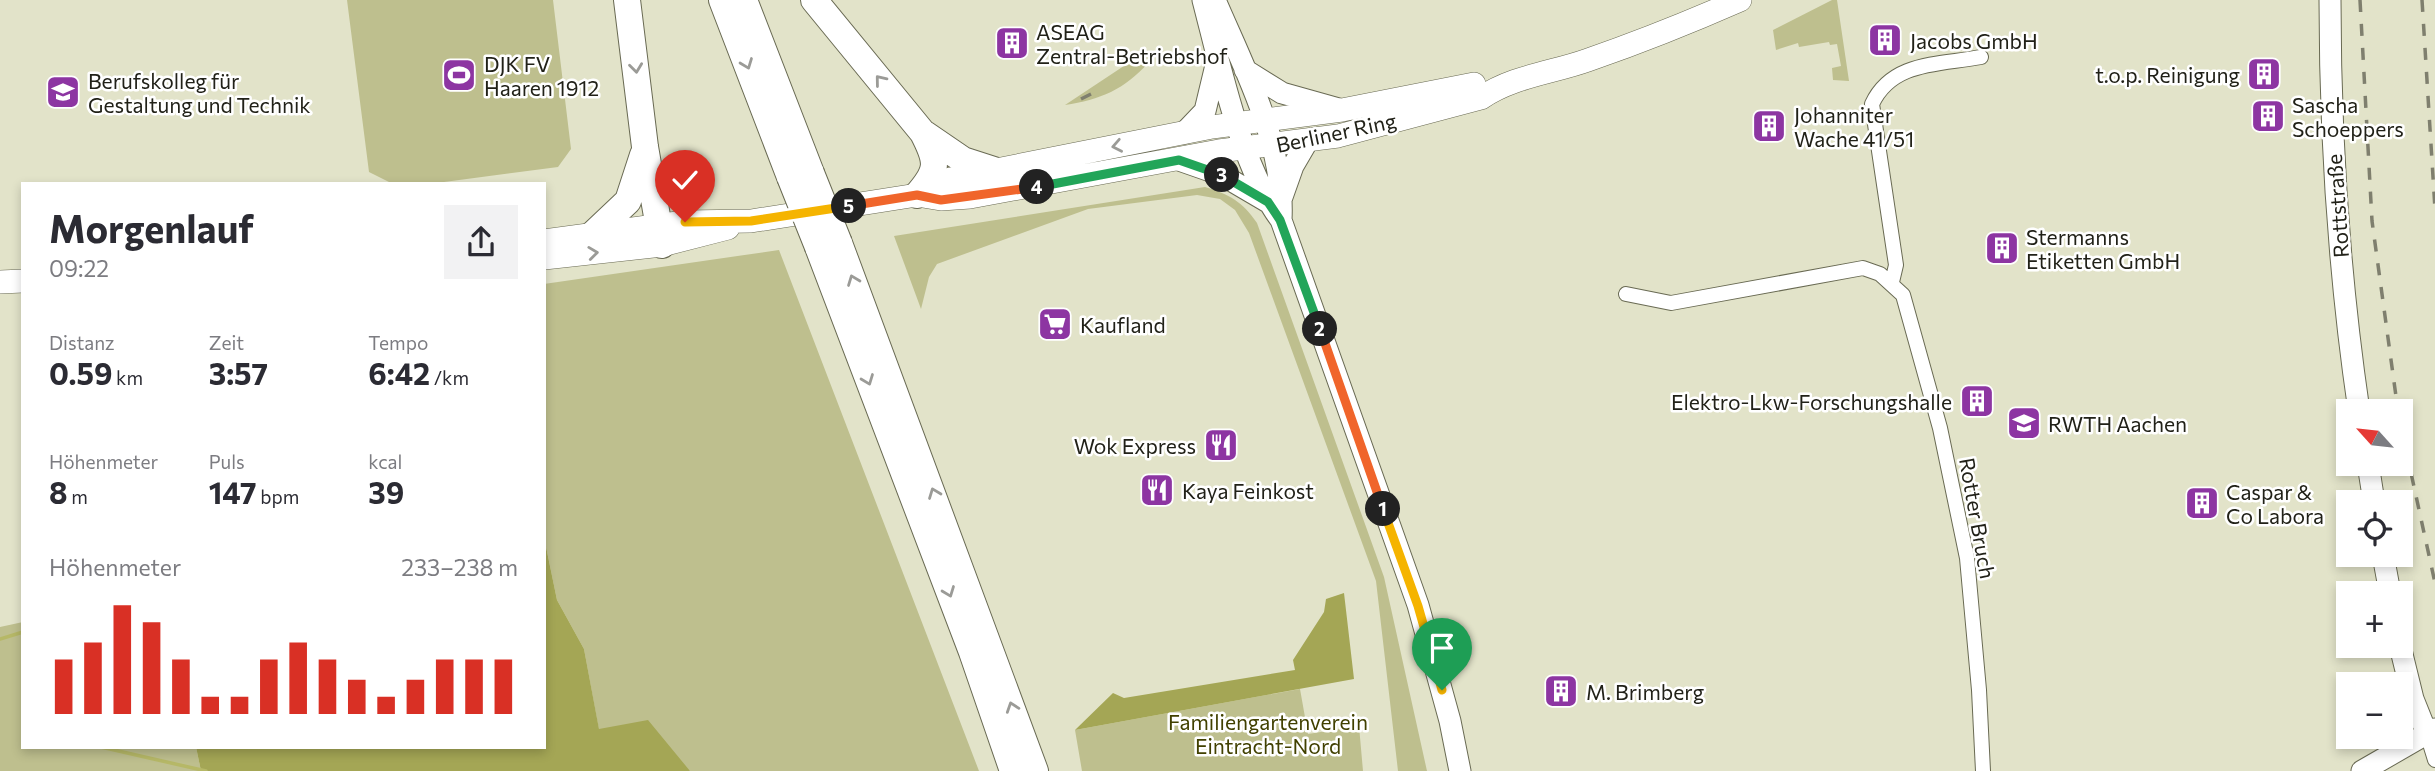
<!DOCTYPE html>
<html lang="de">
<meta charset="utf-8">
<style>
body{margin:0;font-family:Commissioner,sans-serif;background:#f2f2f3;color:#2b2b33;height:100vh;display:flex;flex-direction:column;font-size:26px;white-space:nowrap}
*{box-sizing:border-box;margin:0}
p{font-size:23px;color:#7c7c81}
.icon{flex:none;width:38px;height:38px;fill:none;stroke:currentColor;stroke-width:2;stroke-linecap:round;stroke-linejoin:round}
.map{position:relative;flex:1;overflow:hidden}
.side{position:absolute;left:21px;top:182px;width:525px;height:567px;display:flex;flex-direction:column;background:#fff;border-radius:0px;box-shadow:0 4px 10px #0003}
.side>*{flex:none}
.needle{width:46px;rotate:297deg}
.fabs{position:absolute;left:2336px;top:399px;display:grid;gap:14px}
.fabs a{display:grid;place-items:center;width:77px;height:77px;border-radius:0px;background:#fff;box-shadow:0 4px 10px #0003;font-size:35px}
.pin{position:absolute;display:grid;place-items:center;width:60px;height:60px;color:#fff;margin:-72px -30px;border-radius:50% 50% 50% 0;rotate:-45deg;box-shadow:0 0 7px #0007}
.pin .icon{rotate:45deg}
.km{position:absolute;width:35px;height:35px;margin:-18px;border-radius:50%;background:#222;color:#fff;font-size:19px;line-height:35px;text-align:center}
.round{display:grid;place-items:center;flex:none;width:74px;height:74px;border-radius:0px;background:#f2f2f3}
.summary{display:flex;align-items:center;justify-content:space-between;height:119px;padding:0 28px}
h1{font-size:38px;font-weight:700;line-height:52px}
.figures{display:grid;grid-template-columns:repeat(3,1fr);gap:10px;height:119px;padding:7px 28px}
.figures div{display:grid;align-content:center}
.figures b{font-size:30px;font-weight:700}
.figures small{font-size:19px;font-weight:400}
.figures p{font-size:19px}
.chart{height:196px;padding:14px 28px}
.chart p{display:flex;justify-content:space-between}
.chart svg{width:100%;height:126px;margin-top:7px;stroke:#d93025;stroke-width:6}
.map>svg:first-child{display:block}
.green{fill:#bebf8e}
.forest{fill:#a4a655}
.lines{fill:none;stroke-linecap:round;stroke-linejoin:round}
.stream{stroke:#b6b867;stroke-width:3.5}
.street-casing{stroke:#696a53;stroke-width:16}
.secondary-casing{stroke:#696a53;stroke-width:23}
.primary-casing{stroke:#696a53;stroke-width:24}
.highway-casing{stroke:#696a53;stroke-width:28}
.street{stroke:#fff;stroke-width:14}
.secondary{stroke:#fff;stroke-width:21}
.primary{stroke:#fff;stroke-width:23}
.highway{stroke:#fff;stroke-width:26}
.rail{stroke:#7f7f6e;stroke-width:3.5;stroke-dasharray:12 12;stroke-linecap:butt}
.highway-bridge-casing{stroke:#696a53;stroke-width:28;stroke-linecap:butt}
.highway-bridge{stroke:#fff;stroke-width:26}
.oneway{stroke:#9b9b97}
.split-1-casing{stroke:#fff;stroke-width:14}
.split-2-casing{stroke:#fff;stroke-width:14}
.split-3-casing{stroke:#fff;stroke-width:14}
.split-4-casing{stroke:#fff;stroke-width:14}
.split-5-casing{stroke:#fff;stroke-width:14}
.split-6-casing{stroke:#fff;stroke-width:14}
.split-1{stroke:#f5b400;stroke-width:9}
.split-2{stroke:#f0652b;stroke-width:9}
.split-3{stroke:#22a559;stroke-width:9}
.split-4{stroke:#22a559;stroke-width:9}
.split-5{stroke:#f0652b;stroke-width:9}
.split-6{stroke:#f5b400;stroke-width:9}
.labels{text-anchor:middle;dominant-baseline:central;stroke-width:5;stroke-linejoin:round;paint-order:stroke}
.poi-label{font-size:21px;fill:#212118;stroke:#fff;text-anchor:start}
.street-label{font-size:21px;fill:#212118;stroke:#fff}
.park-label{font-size:21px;fill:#414000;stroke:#fff}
</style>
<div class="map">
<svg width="2435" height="771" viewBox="0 0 2435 771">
<rect width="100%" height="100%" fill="#e2e3c9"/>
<!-- green -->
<path class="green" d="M347 0H553L571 149 558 167 429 184H393L369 172Z
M1832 0H1837L1849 81 1833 80 1832 68 1841 66 1837 44 1830 45 1829 42 1799 47 1798 43 1776 50 1773 30Z
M1148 50V63C1125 89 1100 100 1065 105Z
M1205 187C1229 194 1243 202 1257 223L1384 577 1427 771H1398L1376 581 1249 233 1235 210 1220 199 1197 195 1088 209 937 264 929 277 921 309 894 236Z
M779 250 979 771H690L599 730 584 649 557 600 544 537V284Z
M23 622V747H196L201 771H0V627Z
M1300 689 1308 734 1359 726 1363 771H1082L1075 730Z"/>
<!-- forest -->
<path class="forest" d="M544 537 557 600 584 649 599 729 648 720 690 771H201L196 747H544Z
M1344 593 1354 679 1075 730 1113 693 1124 698 1295 670 1293 660 1324 612 1326 599Z"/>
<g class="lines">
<!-- stream -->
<path class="stream" d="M0 639 23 632
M101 747 206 771"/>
<!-- street casing -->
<g class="street-casing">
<path id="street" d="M1892 282 1896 265 1872 104C1892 61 1939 65 1981 57
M1626 294 1671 303 1863 268 1880 274 1903 295 1940 428 1967 558 1979 690 1983 771
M2427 734 2435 760"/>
</g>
<!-- secondary casing -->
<g class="secondary-casing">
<path id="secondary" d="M1203 0C1220 65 1241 167 1281 220L1418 605 1450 721 1460 771
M1215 0C1244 68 1285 144 1281 220
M2330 0C2330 138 2339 275 2359 411
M1245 70 1282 93 1339 109
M1184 133 1205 111 1217 61
M1179 160 1222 175 1268 202
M1282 197 1293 166 1307 142
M2368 464 2374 502
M2383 555 2390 593
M2400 646 2413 699 2427 734
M2362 771 2435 729"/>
</g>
<!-- primary casing -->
<g class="primary-casing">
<path id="primary" d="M917 195 941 181 1212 127 1342 110 1474 84
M544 241 685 222 751 221 917 195 941 199 970 197 1219 151 1338 136 1481 98C1513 76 1552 73 1588 60 1640 42 1690 22 1740 0
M544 258 662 245 728 228
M0 282 23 281"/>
</g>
<!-- highway casing -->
<g class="highway-casing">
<path id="highway" d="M627 0 645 147 662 245
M722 0 790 177
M744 0 811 173
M814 0 923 133C938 162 939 170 917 195
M925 134 963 160 994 170
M591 236 628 201 643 155
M839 243 1035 771
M818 247 972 652 1013 771"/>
</g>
<!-- street -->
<use href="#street" class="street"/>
<!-- secondary -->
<use href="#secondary" class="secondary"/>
<!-- primary -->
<use href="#primary" class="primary"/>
<!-- highway -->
<use href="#highway" class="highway"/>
<!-- rail -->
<path class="rail" d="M2360 0 2372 221 2398 411
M2422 0 2435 209
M1081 99 1091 94
M2401 427 2435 583"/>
<!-- highway-bridge casing -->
<g class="highway-bridge-casing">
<path id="highway-bridge" d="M811 173 839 243
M790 177 818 247"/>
</g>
<!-- highway-bridge -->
<use href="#highway-bridge" class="highway-bridge"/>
</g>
<!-- one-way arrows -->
<defs><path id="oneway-chevron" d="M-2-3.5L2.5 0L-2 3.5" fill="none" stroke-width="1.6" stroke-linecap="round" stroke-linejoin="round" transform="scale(1.75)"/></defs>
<g class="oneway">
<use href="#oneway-chevron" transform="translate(747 64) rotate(69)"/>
<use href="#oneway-chevron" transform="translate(636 68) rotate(83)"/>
<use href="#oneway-chevron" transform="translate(880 80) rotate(-129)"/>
<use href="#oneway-chevron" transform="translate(1117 146) rotate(169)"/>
<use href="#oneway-chevron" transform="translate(593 253) rotate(-7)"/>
<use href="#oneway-chevron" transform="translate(853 280) rotate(-111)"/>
<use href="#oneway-chevron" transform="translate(868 380) rotate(69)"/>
<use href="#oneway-chevron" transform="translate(934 493) rotate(-111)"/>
<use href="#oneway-chevron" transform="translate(949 592) rotate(69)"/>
<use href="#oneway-chevron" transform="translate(1012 707) rotate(-109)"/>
</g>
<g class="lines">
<!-- split-1 casing -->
<g class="split-1-casing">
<path id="split-1" d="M1383 509 1418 606 1442 690"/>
</g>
<!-- split-2 casing -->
<g class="split-2-casing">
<path id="split-2" d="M1320 329 1383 509"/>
</g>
<!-- split-3 casing -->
<g class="split-3-casing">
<path id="split-3" d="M1222 175 1268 202 1280 220 1320 329"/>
</g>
<!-- split-4 casing -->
<g class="split-4-casing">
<path id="split-4" d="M1037 187 1179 160 1222 175"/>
</g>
<!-- split-5 casing -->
<g class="split-5-casing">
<path id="split-5" d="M849 206 917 195 941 200 1037 187"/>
</g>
<!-- split-6 casing -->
<g class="split-6-casing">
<path id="split-6" d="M685 222 751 221 849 206"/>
</g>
<!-- split-1 -->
<use href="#split-1" class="split-1"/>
<!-- split-2 -->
<use href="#split-2" class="split-2"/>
<!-- split-3 -->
<use href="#split-3" class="split-3"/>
<!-- split-4 -->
<use href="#split-4" class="split-4"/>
<!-- split-5 -->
<use href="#split-5" class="split-5"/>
<!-- split-6 -->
<use href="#split-6" class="split-6"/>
</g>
<!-- icons -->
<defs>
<g id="building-square" transform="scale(1.75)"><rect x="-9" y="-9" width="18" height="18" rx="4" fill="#8d35a2" stroke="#fff"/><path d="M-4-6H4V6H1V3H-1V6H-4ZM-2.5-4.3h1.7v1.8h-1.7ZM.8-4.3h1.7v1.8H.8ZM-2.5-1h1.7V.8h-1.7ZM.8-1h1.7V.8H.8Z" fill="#fff"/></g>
<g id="stadium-square" transform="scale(1.75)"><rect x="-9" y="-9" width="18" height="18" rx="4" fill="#8d35a2" stroke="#fff"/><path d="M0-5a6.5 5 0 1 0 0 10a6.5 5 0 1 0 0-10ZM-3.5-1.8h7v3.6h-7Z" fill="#fff"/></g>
<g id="school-square" transform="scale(1.75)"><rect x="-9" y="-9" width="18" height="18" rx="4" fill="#8d35a2" stroke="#fff"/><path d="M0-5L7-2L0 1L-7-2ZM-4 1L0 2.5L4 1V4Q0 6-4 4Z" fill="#fff"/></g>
<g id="supermarket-square" transform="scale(1.75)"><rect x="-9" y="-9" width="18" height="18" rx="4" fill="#8d35a2" stroke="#fff"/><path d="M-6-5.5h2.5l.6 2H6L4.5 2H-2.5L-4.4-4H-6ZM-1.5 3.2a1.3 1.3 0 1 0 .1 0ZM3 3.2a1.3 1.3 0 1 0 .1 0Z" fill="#fff"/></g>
<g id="university-square" transform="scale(1.75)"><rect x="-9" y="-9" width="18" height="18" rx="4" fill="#8d35a2" stroke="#fff"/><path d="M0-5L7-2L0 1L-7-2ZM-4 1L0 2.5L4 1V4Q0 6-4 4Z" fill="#fff"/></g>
<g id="restaurant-square" transform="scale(1.75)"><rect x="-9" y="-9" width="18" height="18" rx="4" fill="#8d35a2" stroke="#fff"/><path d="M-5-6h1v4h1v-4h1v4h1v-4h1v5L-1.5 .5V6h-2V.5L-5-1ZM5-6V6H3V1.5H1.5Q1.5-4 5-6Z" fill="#fff"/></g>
</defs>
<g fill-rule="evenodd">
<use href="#building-square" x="1885" y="40"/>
<use href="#building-square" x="1012" y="43"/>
<use href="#building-square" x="2264" y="74"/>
<use href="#stadium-square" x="459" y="75"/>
<use href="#school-square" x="63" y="92"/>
<use href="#building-square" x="2268" y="116"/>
<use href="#building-square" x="1769" y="126"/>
<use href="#building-square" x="2002" y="248"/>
<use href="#supermarket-square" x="1055" y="324"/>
<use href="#building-square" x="1977" y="401"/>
<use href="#university-square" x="2024" y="423"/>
<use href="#restaurant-square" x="1221" y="445"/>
<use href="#restaurant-square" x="1157" y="490"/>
<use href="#building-square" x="2202" y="503"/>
<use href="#building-square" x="1561" y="691"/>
</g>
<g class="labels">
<!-- poi labels -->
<g class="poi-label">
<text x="1036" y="31">ASEAG<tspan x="1036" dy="24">Zentral-Betriebshof</tspan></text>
<text x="1910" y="40">Jacobs GmbH</text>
<text x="484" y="63">DJK FV<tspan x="484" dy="24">Haaren 1912</tspan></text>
<text x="2240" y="74" text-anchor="end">t.o.p. Reinigung</text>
<text x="88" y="80">Berufskolleg für<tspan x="88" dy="24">Gestaltung und Technik</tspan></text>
<text x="2292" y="104">Sascha<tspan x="2292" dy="24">Schoeppers</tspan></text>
<text x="1794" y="114">Johanniter<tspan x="1794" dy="24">Wache 41/51</tspan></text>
<text x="2026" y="236">Stermanns<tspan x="2026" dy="24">Etiketten GmbH</tspan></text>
<text x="1080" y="324">Kaufland</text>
<text x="1952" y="401" text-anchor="end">Elektro-Lkw-Forschungshalle</text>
<text x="2048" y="423">RWTH Aachen</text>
<text x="1196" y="445" text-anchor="end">Wok Express</text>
<text x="1182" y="490">Kaya Feinkost</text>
<text x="2226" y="491">Caspar &amp;<tspan x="2226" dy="24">Co Labora</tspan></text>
<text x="1586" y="691">M. Brimberg</text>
</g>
<!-- street labels -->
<g class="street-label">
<text transform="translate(1336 132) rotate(-12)">Berliner Ring</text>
<text transform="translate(2337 206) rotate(-94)">Rottstraße</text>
<text transform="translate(1978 518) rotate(80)">Rotter Bruch</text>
</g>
<!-- park labels -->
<g class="park-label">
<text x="1268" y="721">Familiengartenverein<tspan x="1268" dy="24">Eintracht-Nord</tspan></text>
</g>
</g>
</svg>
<div class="fabs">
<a><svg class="needle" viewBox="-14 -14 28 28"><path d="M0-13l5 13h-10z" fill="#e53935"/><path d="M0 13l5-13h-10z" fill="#7c7c81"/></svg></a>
<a><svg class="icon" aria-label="locate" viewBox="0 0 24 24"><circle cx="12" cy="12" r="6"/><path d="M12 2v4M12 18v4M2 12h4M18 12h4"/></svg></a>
<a>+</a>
<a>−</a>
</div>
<div class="pin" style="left:1442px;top:690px;background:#1e9e55"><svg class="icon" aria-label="arrive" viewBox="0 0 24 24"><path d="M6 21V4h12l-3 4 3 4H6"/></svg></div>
<div class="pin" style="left:685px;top:222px;background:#d93025"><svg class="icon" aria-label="check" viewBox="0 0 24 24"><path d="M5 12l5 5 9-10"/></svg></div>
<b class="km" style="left:1383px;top:509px">1</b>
<b class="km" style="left:1320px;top:329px">2</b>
<b class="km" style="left:1222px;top:175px">3</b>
<b class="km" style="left:1037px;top:187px">4</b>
<b class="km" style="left:849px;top:206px">5</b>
<section class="side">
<div class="summary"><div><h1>Morgenlauf</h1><p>09:22</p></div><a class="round"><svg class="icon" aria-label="share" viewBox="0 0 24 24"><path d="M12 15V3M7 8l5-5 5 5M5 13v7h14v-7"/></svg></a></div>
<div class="figures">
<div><p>Distanz</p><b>0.59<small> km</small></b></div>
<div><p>Zeit</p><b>3:57</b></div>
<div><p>Tempo</p><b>6:42<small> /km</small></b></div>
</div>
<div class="figures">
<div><p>Höhenmeter</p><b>8<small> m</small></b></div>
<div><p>Puls</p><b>147<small> bpm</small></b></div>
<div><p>kcal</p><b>39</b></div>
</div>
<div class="chart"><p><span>Höhenmeter</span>233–238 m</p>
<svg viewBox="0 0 160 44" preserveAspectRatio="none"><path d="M5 44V25M15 44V19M25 44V6M35 44V12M45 44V25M55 44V38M65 44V38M75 44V25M85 44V19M95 44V25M105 44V32M115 44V38M125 44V32M135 44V25M145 44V25M155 44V25"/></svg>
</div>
</section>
</div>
